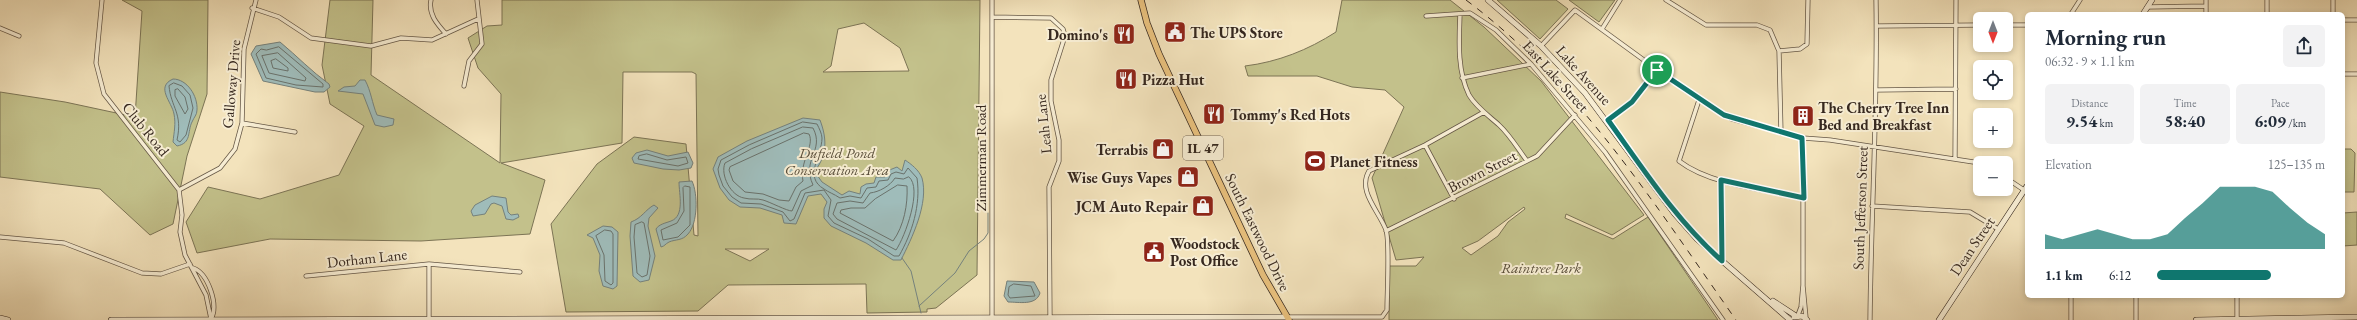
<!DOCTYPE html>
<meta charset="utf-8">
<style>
body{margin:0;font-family:"EB Garamond",serif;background:#f2f2f3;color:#1f2937;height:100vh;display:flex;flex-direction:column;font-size:15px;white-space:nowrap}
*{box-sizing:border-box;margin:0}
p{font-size:13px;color:#747a83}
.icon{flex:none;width:22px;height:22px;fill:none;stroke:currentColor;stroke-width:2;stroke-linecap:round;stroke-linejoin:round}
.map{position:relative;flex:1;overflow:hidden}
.details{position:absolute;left:2025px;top:12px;width:320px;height:286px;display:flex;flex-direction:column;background:#fff;border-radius:6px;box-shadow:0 2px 6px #0003}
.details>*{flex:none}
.needle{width:26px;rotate:180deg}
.buttons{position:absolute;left:1973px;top:12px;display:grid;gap:8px}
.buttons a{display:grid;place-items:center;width:40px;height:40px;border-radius:6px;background:#fff;box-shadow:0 2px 6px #0003;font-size:20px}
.pin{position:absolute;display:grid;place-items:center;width:34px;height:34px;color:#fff;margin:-17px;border:2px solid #fff;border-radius:50%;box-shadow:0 1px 4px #0007}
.round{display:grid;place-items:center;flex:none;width:42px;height:42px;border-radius:6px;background:#f2f2f3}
.headline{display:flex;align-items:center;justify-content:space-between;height:68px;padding:0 20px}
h1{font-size:22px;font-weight:700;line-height:30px}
.metrics{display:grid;grid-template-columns:repeat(3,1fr);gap:6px;height:68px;padding:4px 20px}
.metrics div{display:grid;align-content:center;border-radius:6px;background:#f2f2f3;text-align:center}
.metrics b{font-size:17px;font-weight:700}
.metrics small{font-size:11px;font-weight:400}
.metrics p{font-size:11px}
.chart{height:112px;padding:8px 20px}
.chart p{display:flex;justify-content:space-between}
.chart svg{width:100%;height:72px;margin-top:4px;fill:#0f766e;opacity:.7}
ul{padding:0 20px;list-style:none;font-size:13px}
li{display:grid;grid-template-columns:64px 48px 1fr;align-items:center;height:30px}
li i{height:10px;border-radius:5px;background:#0f766e}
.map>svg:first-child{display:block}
.green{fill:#c3c18b;stroke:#7c7455;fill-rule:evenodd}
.water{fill:#9fbcba;stroke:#75817c}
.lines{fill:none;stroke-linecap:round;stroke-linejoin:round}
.shore{stroke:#6a726c;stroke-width:1}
.stream{stroke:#75817c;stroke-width:1}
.street-casing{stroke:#655746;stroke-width:5}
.secondary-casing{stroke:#36281f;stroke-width:6}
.primary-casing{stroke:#36281f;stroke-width:7}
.street{stroke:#f7edd3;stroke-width:3.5}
.secondary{stroke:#f7edd3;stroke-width:5}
.primary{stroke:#eac27e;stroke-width:5.5}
.rail{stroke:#36281f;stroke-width:1;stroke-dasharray:7 7;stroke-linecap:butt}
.route-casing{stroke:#fff;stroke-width:8}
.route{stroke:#0f766e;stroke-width:5}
.labels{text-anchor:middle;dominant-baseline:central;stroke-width:4;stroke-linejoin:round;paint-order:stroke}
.shield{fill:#f7edd3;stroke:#706355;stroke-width:1}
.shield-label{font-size:14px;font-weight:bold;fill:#36281f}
.poi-label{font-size:15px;font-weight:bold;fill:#36281f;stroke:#f7edd3;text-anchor:start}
.street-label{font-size:15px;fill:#36281f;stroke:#f7edd3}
.park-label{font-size:15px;font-style:italic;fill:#594e3a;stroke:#f7edd3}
</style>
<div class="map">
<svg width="2357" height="320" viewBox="0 0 2357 320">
<rect width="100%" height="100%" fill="#f3e3bc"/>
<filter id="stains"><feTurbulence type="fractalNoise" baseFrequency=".005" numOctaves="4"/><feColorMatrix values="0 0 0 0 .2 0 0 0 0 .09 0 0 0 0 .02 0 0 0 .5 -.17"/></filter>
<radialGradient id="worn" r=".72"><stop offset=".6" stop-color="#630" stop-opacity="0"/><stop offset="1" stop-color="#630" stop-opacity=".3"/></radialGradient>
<!-- green -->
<path class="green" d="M122 0H208L207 94 187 156 173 224 150 235 100 189 0 177V92L65 102 135 117 142 11Z
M330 0H373L371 75 500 163 501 94 478 68 468 38 487 26 502 25V0H980L977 275 936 308 927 309V312L867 313 866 284 728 285 698 311 566 312 551 224 597 164 634 137 686 144 694 235 698 236 696 74 692 72H623L622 143 501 163 545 180 530 234 421 241 270 239 197 253 186 222 208 187 260 199 339 175 364 126 330 104 322 65ZM864 23 900 48 909 71 823 72 831 66 838 29ZM725 249H769L750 261Z
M1342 0H1450L1484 27 1541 81 1644 215 1612 235 1566 214 1565 218 1613 239 1648 217 1718 320H1389V266H1416L1424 257 1396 260 1372 178 1404 107 1385 90 1352 87 1317 76H1248L1245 66C1278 62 1308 50 1336 32ZM1524 207 1525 209 1508 222 1498 236 1471 255 1462 248 1478 241Z
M1497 0H1556L1568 9 1540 39Z
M1569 0H1615L1599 22Z
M2343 149H2351L2355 153 2354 192H2343Z
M2357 212V245L2343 246V213Z"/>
<!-- water -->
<path class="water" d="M280 42C297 56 311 71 329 84L330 87 324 92H315L263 81 251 54 256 46Z
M173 79C187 79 198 96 197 110 197 115 194 117 192 122 187 132 192 143 177 146L173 142C174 132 176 124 174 114 172 102 155 87 173 79Z
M360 80H365C371 91 372 103 377 115L394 119 393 125 384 127 375 125 363 94 338 91 344 87 355 86Z
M803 118 820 120C826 136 828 152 817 168L820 170 817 175 822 182 842 195 849 191 860 194 861 187 866 184 874 183 876 177H885L887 171 897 167 902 171 905 160C911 164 919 170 922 178 929 203 912 238 901 260H893L866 243 831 226 824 218V209L827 202 821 194 808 196 796 224 784 223 782 215 760 208 740 207 729 200 720 188 713 169 718 157 747 141Z
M647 150 668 156 688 152 693 163 691 168 679 170 663 169 634 163 632 158 636 153Z
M692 181C698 194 698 223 688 234 682 241 676 239 669 242 665 244 665 246 661 247L656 229C659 224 666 223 671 221 685 216 679 194 679 182Z
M492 196 506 198 508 212 511 215 518 214 519 217 513 220 506 219 502 206 494 203 491 204 485 214 473 216 471 211 475 205Z
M654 205 658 208 649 218 648 226 655 256 649 280 640 282 633 276 630 236 631 222C642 218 645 210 654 205Z
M603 226 612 227 618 232 617 286 613 289 603 286 599 271 600 255 593 238 587 235Z
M1007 281 1034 282 1040 293C1036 306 1019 302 1008 302L1004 296Z"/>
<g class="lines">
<!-- shore -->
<path class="shore" d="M279 47 323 84V87L296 85 266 78 256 54 261 49 266 50Z
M278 53 306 78 305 81 269 73 262 56Z
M276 59 288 68V71L273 68 271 61Z
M174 83 182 86 190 95 193 108 186 135 180 142 177 140C183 113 171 108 169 86Z
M178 89 185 97 188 109 185 114 175 96V90Z
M803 122 817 124C819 128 822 134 822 138 822 156 803 177 824 189 828 192 834 194 840 198L850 196 861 198 867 188 876 187 879 181 888 180 891 174 896 172 904 174 908 168 917 178C921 205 912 233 899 256H894L868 239 834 223 828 216 831 200 824 190 805 193 794 219 790 221 783 212 761 204 741 203 732 197 723 186 719 175 718 169 721 160 749 145Z
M803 127 813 128C825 151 801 159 813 185L801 191 792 211C787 211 770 202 763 200 757 198 751 200 744 198 731 196 720 175 725 163L751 149Z
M804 133 809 134C815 146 799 162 803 181L796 187 789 201 779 200 763 194 745 192 733 181 729 170 730 167Z
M647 154 667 160 686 157 688 163 678 166 638 159 639 156Z
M909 177C923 188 905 237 896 250L837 219 833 214 837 203 850 201 863 203 870 193C879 192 890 186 895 178L903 179Z
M898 185 907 186C908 204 904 226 893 241L840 213 841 210 851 208H865L875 199Z
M685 186 690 187V225L678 237 663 240 661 230 677 223 684 211 683 188Z
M642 222 644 223 650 256 647 275 642 277 637 273 634 237 635 225Z
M605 230 611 231 613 234V283L611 285 605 281 604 255 596 236Z
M1014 284 1031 286 1035 296 1010 298 1008 295 1009 287Z"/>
<!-- stream -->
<path class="stream" d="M902 258 911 271 921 313
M919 306 955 273 969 251 984 239 988 233V213"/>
<!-- street casing -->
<g class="street-casing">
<path id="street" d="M102 0 96 63 104 94 179 190 182 215 180 232 185 255 206 295 211 319
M431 0C428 14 437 24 446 34
M1666 0 1706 25H1757L1770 30 1779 51 1781 133
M2206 0V14
M2267 0V14
M2333 0V14
M2147 7 2206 6
M252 8 279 17 311 38 371 46 401 38 432 40 478 19
M1460 14C1459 41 1457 70 1469 95 1476 107 1489 116 1499 125 1510 135 1518 149 1527 161
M2071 14 2080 0
M1426 16 1470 13 1496 30 1531 64 1605 152 1723 320
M993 17 1051 18 1063 29 1065 36 1051 80V101L1059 140V161L1049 187 1050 316
M2343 20H2357
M2006 25H2027
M1877 26 1980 25
M0 28 19 36
M1602 29 1620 0
M1541 46 1575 10 1685 90 1732 119 1803 138 1830 140 1980 163
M1779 51 1800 49 1807 44 1808 0
M2343 74H2357
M1462 78 1531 64
M464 86 469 61 482 44 477 0
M1877 90 1956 89
M1699 100 1679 161C1710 185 1766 190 1804 198
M1608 121 1632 102 1657 70
M242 123 295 132
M1425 145 1454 199
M1955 159 1956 0
M2006 178 2024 190
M1721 180 1722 261
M179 190 220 168 235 149 242 123 244 49 256 0
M1872 206 1970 212 1998 229
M1386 231 1537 156 1575 115
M0 237 64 243 142 273 161 274 190 264
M193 268C208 273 219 305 211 319
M306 276 429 264 520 272
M1803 286 1806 318
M2071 296V320
M2136 296V320
M2237 296V318
M1798 315 1801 307 1803 285V138
M992 317V0
M1286 317H1382L1387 310C1387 294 1390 242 1386 230 1379 211 1357 191 1369 171L1425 145 1484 112
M429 319V264
M1870 320C1871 213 1878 107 1876 0"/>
</g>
<!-- secondary casing -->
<g class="secondary-casing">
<path id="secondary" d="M1488 0 1541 46 1585 93 1674 213 1697 239 1790 320
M2143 14 2152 0
M1773 301 1796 316
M1794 317 1802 316 1807 320
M0 318 8 320
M111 320 1286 317
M1939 320 2027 186
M2196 320 2357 317"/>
</g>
<!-- primary casing -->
<g class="primary-casing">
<path id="primary" d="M1141 0 1147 23 1159 54 1263 275 1289 320"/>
</g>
<!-- street -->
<use href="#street" class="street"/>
<!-- secondary -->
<use href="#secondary" class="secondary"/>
<!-- primary -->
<use href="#primary" class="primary"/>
<!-- rail -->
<path class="rail" d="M1466 0C1580 85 1655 205 1736 320"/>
</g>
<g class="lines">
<!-- route casing -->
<g class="route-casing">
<path id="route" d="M1657 70 1724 115 1802 138 1804 198 1721 180 1722 261C1676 220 1644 170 1608 120L1632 102Z"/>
</g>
<!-- route -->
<use href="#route" class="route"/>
</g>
<!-- icons -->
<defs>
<g id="civic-square" transform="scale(1.15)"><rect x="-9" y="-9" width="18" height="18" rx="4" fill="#8f2418" stroke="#f7edd3"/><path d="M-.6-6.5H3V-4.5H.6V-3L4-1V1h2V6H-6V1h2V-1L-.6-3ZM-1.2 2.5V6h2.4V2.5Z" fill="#fff"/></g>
<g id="restaurant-square" transform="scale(1.15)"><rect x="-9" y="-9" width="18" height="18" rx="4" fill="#8f2418" stroke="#f7edd3"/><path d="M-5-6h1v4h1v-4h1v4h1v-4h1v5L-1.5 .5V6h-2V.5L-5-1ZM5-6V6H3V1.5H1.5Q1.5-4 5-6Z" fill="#fff"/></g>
<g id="building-square" transform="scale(1.15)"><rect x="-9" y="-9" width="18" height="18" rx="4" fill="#8f2418" stroke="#f7edd3"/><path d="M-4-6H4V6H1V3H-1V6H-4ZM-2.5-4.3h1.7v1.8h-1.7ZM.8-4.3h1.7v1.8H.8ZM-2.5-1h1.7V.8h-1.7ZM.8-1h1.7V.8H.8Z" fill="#fff"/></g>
<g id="shop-square" transform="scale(1.15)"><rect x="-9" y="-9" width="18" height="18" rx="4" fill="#8f2418" stroke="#f7edd3"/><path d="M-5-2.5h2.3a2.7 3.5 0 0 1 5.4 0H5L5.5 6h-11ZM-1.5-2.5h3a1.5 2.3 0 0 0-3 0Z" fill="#fff"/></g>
<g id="stadium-square" transform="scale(1.15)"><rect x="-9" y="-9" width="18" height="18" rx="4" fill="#8f2418" stroke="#f7edd3"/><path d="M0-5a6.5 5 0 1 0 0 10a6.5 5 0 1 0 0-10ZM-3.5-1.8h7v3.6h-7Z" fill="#fff"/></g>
</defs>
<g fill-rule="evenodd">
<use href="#civic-square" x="1175" y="32"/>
<use href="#restaurant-square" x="1124" y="34"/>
<use href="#restaurant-square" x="1126" y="79"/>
<use href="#restaurant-square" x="1214" y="114"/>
<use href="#building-square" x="1803" y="116"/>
<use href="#shop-square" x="1163" y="149"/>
<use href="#stadium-square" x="1315" y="161"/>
<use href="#shop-square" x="1188" y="177"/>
<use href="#shop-square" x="1203" y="206"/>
<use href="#civic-square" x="1154" y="252"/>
</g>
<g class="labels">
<!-- shield labels -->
<rect class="shield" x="1183" y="136" width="40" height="24" rx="3"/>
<g class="shield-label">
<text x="1203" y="148">IL 47</text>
</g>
<!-- poi labels -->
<g class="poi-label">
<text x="1190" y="32">The UPS Store</text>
<text x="1108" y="34" text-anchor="end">Domino's</text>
<text x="1142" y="79">Pizza Hut</text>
<text x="1818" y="107">The Cherry Tree Inn<tspan x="1818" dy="17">Bed and Breakfast</tspan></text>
<text x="1230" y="114">Tommy's Red Hots</text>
<text x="1148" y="149" text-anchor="end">Terrabis</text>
<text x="1330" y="161">Planet Fitness</text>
<text x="1172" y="177" text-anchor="end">Wise Guys Vapes</text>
<text x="1188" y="206" text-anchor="end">JCM Auto Repair</text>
<text x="1170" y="243">Woodstock<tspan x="1170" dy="17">Post Office</tspan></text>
</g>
<!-- street labels -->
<g class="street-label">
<text transform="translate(1584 75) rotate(48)">Lake Avenue</text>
<text transform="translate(1556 76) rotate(48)">East Lake Street</text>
<text transform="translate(231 84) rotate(-85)">Galloway Drive</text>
<text transform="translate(1043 124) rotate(-96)">Leah Lane</text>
<text transform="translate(146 129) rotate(51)">Club Road</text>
<text transform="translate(980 158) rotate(-90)">Zimmerman Road</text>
<text transform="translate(1482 171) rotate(-27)">Brown Street</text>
<text transform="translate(1860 208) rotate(-88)">South Jefferson Street</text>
<text transform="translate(1258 232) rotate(64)">South Eastwood Drive</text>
<text transform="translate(1972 246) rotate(-56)">Dean Street</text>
<text transform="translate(367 258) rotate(-6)">Dorham Lane</text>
</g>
<!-- park labels -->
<g class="park-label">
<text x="837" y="152">Dufield Pond<tspan x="837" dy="17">Conservation Area</tspan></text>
<text x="1541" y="267">Raintree Park</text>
</g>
</g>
<rect width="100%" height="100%" filter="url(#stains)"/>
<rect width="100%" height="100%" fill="url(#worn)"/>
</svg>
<div class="buttons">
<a><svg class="needle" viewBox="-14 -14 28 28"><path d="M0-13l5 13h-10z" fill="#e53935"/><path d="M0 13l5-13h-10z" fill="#747a83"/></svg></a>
<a><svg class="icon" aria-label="locate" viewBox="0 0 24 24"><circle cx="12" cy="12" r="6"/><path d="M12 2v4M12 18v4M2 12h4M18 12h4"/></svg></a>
<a>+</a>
<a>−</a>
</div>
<div class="pin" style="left:1657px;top:70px;background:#1e9e55"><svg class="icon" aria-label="arrive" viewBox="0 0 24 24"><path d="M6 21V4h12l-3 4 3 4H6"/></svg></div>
<section class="details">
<div class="headline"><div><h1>Morning run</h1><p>06:32 · 9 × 1.1 km</p></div><a class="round"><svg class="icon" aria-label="share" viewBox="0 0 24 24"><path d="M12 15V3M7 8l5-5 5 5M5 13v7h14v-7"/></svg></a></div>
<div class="metrics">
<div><p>Distance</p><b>9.54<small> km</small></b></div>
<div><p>Time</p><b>58:40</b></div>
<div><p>Pace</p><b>6:09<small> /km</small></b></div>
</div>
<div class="chart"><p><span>Elevation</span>125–135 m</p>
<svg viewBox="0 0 160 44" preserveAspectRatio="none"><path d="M0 44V35L10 38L20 35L30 32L40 35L50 38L60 38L70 35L80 25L90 16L100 6L110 6L120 6L130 9L140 19L150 28L160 35V44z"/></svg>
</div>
<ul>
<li><b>1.1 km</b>6:12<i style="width:68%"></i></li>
</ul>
</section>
</div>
